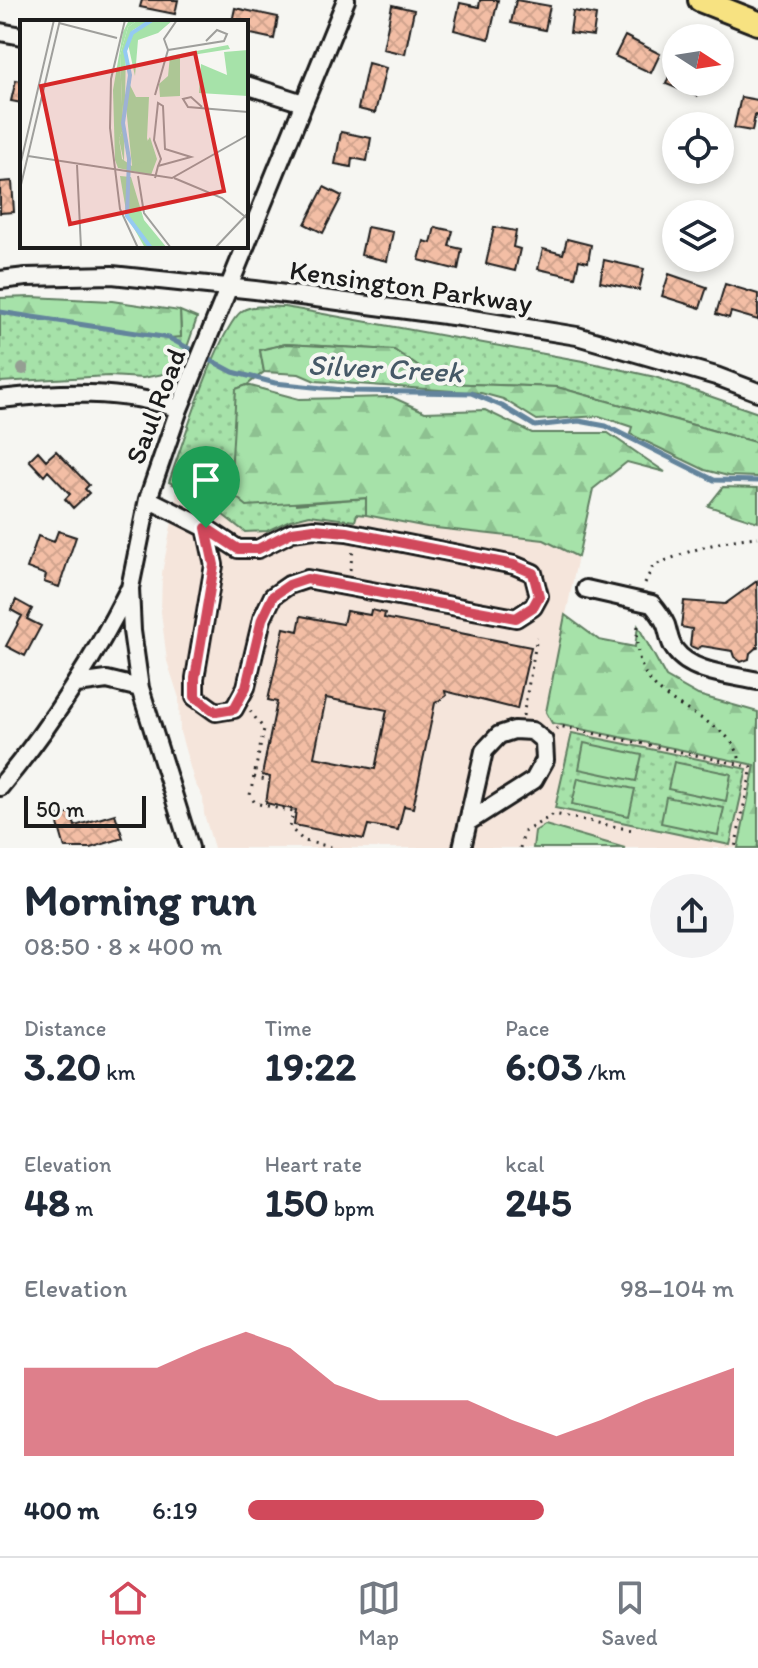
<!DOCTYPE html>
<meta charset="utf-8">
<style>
body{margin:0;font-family:Itim,sans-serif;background:#f2f2f3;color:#1f2937;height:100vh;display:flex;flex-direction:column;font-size:30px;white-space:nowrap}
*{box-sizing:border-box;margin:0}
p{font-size:26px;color:#747a83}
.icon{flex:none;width:44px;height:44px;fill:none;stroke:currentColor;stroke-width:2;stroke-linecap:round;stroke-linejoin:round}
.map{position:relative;height:848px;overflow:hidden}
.sheet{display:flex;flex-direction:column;background:#fff;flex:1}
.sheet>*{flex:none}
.needle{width:52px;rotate:102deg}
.controls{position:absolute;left:662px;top:24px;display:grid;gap:16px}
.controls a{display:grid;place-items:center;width:72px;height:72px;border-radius:50%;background:#fff;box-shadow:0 4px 12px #0003;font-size:40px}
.scale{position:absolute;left:24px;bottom:20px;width:122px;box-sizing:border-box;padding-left:8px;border:4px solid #1c1c1c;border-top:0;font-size:22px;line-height:28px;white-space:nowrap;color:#1c1c1c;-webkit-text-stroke:6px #f6f6f2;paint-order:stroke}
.pin{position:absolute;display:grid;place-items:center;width:68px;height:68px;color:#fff;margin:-82px -34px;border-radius:50% 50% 50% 0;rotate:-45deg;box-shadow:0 0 8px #0007}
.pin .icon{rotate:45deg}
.round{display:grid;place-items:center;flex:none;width:84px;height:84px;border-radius:42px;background:#f2f2f3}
.headline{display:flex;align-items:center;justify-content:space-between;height:136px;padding:0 24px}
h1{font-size:44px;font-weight:700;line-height:60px}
.figures{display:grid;grid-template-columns:repeat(3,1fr);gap:12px;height:136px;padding:8px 24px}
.figures div{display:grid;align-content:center}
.figures b{font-size:40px;font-weight:700}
.figures small{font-size:22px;font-weight:400}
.figures p{font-size:22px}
.chart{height:224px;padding:16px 24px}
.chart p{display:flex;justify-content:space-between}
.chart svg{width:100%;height:144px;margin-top:8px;fill:#d1495b;opacity:.7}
ul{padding:0 24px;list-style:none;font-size:26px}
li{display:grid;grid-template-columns:128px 96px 1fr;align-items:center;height:60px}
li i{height:20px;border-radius:10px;background:#d1495b}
.menu{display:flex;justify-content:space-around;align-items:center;height:112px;border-top:2px solid #e0e1e3;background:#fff;font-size:22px;color:#747a83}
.menu a{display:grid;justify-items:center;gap:4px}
.menu .current{color:#d1495b}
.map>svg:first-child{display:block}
.built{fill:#f5e5db}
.grass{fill:url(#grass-dots);stroke:#617f62;stroke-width:2}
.forest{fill:url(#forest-firs);stroke:#617f62;stroke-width:2}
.garden{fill:#a6e2a9;stroke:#617f62;stroke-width:2}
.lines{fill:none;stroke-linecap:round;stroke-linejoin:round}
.stream{stroke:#64849c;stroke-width:5}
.building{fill:url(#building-cross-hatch);stroke:#1c1c1c;stroke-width:2;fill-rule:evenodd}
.minor-casing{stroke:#1c1c1c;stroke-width:22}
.major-casing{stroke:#1c1c1c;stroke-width:28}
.path{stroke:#1c1c1c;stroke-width:3;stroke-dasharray:2 6;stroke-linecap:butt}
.minor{stroke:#f6f6f2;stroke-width:16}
.major{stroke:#f7e281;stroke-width:22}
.tree{fill:#959f93}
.route-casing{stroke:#fff;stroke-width:16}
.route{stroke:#d1495b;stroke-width:10}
.labels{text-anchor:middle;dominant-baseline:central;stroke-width:8;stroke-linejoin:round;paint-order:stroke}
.street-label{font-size:28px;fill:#1c1c1c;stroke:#f6f6f2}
.water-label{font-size:30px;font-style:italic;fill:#465967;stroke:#f6f6f2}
.inset-river{fill:none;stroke:#94caf2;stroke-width:4}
.inset-road{fill:none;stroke:#9f9f9c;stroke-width:2}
.view{fill:#d62828;fill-opacity:0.15;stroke:#d62828;stroke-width:4}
.inset-edge{fill:none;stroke:#1c1c1c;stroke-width:4}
</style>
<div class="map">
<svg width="758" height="848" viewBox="0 0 758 848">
<defs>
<pattern id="grass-dots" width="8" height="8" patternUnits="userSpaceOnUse" patternTransform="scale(2)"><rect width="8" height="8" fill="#a6e2a9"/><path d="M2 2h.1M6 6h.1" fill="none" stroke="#8ec191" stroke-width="1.8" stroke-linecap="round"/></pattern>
<pattern id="forest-firs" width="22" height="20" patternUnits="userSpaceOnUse" patternTransform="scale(2)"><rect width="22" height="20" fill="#a6e2a9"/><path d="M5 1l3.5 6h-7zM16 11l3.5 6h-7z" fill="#8ec191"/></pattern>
<pattern id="building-cross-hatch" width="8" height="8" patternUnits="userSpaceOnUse" patternTransform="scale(2)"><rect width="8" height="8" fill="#f3bea5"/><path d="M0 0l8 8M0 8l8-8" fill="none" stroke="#d0a38d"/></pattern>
</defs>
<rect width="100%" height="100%" fill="#f6f6f2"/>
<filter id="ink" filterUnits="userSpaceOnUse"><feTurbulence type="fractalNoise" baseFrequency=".0125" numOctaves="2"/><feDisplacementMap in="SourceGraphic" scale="16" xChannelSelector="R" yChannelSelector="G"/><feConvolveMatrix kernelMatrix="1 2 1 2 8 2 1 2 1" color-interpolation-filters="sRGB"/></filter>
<g filter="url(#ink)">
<!-- built -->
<path class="built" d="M197 415 586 517 546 712 758 762V848H214L204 814 203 798 194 781 180 732 179 698 167 661 161 612 162 573 176 500V486Z"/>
<!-- grass -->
<path class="grass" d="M285 307 583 361 655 377 758 413V443L557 387 442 383 394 350 285 344 260 350 264 372 247 385 236 389 296 504 367 498 366 515 357 514 355 521 310 515 290 520 267 531 245 532 205 501 169 482C181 449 218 328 242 311 253 304 272 307 285 307Z
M180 311 197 318 179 371 143 378 109 376 0 382V312L181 336Z
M572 733 747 769 730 845 555 808Z"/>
<!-- forest -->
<path class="forest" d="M32 297 112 301 180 311 181 337 169 338 0 312V298Z
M286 344 394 350 442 383 557 387 758 443V477L728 476 705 470 630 434 632 427 599 416 537 420 503 399 481 393 315 381 299 374 264 372 260 350Z
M247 385 299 399 392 397 425 412 485 410 532 433H608L665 472 627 462 593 489 578 557 544 540 427 527 366 515V498L247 506 230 492 236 389Z
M723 487 758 488V522L708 506Z
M565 615 599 640 635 647 638 626 666 677 698 695 758 712V848H738L755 765 552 723 546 712Z"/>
<!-- garden -->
<path class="garden" d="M584 743 642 755 636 781 579 769Z
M674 762 731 774 726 801 668 789Z
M578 778 635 789 629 816 572 804Z
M666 797 724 808 718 835 661 823Z
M545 825 625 848H533L535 831Z"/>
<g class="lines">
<!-- stream -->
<path class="stream" d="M0 312 169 338 233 372 275 383 352 391 471 393 502 406 535 426 579 421 606 426 714 480 758 481"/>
</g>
<!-- building -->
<path class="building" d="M142 0H178L175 14 140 7Z
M480 0H498L489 39 454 30 460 3 479 7Z
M516 0 550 6 545 30 511 23Z
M392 5 414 10 405 54 383 49Z
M235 8 278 17 274 39 246 33V22H232Z
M573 11 596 15 593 36 570 33Z
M625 36 660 54 651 73 615 56Z
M368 63 386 68 375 113 358 109Z
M674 63 676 82H702L697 96 666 84Z
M16 80 22 81V103L11 101Z
M741 97 758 100V116L755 115 752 131 734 128Z
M341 132 371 138 367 161 352 158 351 167 335 164Z
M12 181 14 212 0 213V182Z
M324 187 342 196 323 233 305 224Z
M367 227 393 232 387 261 361 255Z
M435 227 453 231 449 246 462 249 458 270 419 260 424 241 431 243Z
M494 227 516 231 513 247 520 249 515 271 486 264Z
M567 239 591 245 588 262 579 260 575 277 538 269 543 249 563 254Z
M604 260 644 269 639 290 600 282Z
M669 274 707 287 700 308 662 296Z
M725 284 758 294V320L731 312 729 318 716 314Z
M38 451 46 460 56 451 89 485 85 489 89 493 73 508 65 499 70 494 48 471 44 476 29 460Z
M58 531 76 537 59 587 44 582 46 575 27 568 38 536 54 542Z
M757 581 758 646 750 653 749 659 741 662 734 657 732 651 702 646 697 649 690 646 692 629 681 627 684 601 725 604Z
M16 600 32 609 27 619 41 626 25 656 6 646 22 616 11 610Z
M371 610 385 613 384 618 531 647 517 709 445 691 446 696 435 703 413 808 404 806 398 830 368 825 364 839 294 825 296 810 266 803 270 777 262 775 277 702 268 700 284 628 298 631 301 616 343 624 346 611 370 615ZM326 698 387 710 375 769 314 757Z
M71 813 75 826 115 814 123 838 90 848H65L56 817Z"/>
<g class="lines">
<!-- minor casing -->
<g class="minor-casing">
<path id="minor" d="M0 32 22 36
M246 85 303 103
M0 280 26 277 112 275 255 290 460 317 577 336 716 376 758 392
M0 399C59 392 122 389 179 409
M148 499 206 528 238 549H258L292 532 314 529 347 532 514 565 533 573 539 596 533 607 516 618 307 579 289 585 273 596 262 619 246 687 234 709 216 712 195 697V678L214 565 206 528
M586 589 652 604C657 610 663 618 666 625 669 634 669 642 675 650 691 673 732 675 758 681
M77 684 107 680 140 688
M0 787C51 726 92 662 128 591
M190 848 140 688 132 631 130 588 148 499 179 409 346 0
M462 848 484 751 499 735 514 730 532 731 544 741 545 760 534 780 468 822"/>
</g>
<!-- major casing -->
<g class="major-casing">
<path id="major" d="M700 0 758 23"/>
</g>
<!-- path -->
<path class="path" d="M350 570 353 550
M645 583 653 566C687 551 720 540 758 537
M638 626C625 715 734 707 740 763
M757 647 758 650
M250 711 264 729 250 795 255 803 293 812 290 828 304 841 336 848
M523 716 537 637
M556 729 559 726 752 767 735 848
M254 777 269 781
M520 848 524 832 554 814 632 830"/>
<!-- minor -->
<use href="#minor" class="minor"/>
<!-- major -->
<use href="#major" class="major"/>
</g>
<!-- trees -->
<circle class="tree" cx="23" cy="369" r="6"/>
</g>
<g class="lines" filter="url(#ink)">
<!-- route casing -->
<g class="route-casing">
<path id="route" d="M206 528 238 549H258L292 532 314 529 347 532 514 565 533 573 539 596 533 607 516 618 307 579 289 585 273 596 262 619 246 687 234 709 216 712 195 697V678L214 565Z"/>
</g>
<!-- route -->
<use href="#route" class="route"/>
</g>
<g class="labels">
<!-- street labels -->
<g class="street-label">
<text transform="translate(411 286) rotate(8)">Kensington Parkway</text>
<text transform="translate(155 406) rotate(-69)">Saul Road</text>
</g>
<!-- water labels -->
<g class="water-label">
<text transform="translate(385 368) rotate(3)">Silver Creek</text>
</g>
</g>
<!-- overview -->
<g transform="translate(20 20)">
<rect width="228" height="228" fill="#f6f6f2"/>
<path d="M109 0H118L108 7 100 35 103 109 99 119 102 139 112 146 130 117 137 139 131 155 98 148 95 140 93 70 103 12ZM100 156 111 157 124 200 147 228H125L107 196Z" fill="#a6e2a9"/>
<path d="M118 0H130L113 10 106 25 104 143 99 119 103 109 100 35 108 7ZM135 0H153L138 13 118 20 115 56 108 24 112 14ZM208 25 210 29 160 37V76L140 77 139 64 148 56 150 36ZM110 65 116 77H129L127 118 133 139 112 146 105 76Z" fill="#a6e2a9"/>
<path d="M228 30V76L179 73 181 44 207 55 204 32Z" fill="#a6e2a9"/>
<path class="inset-river" d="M131 228 107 196 109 139 103 103 110 55 105 31 112 13 132 0"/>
<path class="inset-road" d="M105 0 91 59 90 108 100 189 118 228M39 3 97 18M148 30 204 21 207 14 197 10 186 21M135 75 148 30 144 19 157 0M182 87 171 77 163 79 168 87 228 92M8 136 152 158 228 115M57 145 61 228M0 146 34 0M118 156 124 193 151 228M135 158 138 146 141 139 134 120 138 83 143 86 145 129 171 137 138 146M154 158 202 178 228 199M0 169 40 0M195 228 228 193"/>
<path class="view" d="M175 33 204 171 50 204 21 66Z"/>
<rect width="228" height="228" class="inset-edge"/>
</g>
</svg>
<div class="controls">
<a><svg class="needle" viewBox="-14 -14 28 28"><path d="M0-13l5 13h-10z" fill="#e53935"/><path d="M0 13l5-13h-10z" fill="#747a83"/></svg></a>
<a><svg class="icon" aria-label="locate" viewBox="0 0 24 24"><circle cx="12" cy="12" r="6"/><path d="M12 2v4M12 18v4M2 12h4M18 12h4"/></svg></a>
<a><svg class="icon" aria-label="layers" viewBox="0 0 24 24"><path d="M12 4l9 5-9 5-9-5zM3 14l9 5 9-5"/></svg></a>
</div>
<div class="scale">50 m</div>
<div class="pin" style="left:206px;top:528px;background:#1e9e55"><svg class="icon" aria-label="arrive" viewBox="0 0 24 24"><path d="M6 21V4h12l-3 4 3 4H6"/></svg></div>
</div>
<section class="sheet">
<div class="headline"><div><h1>Morning run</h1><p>08:50 · 8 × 400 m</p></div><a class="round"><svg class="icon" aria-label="share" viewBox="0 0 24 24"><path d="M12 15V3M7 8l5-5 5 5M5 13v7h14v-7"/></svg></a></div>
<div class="figures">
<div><p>Distance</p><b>3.20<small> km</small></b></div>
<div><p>Time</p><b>19:22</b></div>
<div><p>Pace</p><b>6:03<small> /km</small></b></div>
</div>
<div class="figures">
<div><p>Elevation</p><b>48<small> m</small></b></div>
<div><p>Heart rate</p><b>150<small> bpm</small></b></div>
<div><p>kcal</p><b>245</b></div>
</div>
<div class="chart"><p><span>Elevation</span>98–104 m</p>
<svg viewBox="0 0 160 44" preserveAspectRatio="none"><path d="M0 44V17L10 17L20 17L30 17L40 11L50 6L60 11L70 22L80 27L90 27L100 27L110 33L120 38L130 33L140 27L150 22L160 17V44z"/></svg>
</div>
<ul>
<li><b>400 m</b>6:19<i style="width:61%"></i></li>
</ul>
</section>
<nav class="menu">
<a class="current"><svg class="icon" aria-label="home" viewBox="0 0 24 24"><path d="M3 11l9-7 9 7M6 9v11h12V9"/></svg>Home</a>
<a><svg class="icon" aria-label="map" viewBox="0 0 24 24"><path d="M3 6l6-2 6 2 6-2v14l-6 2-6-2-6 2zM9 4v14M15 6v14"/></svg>Map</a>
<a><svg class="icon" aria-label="saved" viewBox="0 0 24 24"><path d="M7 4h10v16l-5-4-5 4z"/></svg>Saved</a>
</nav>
